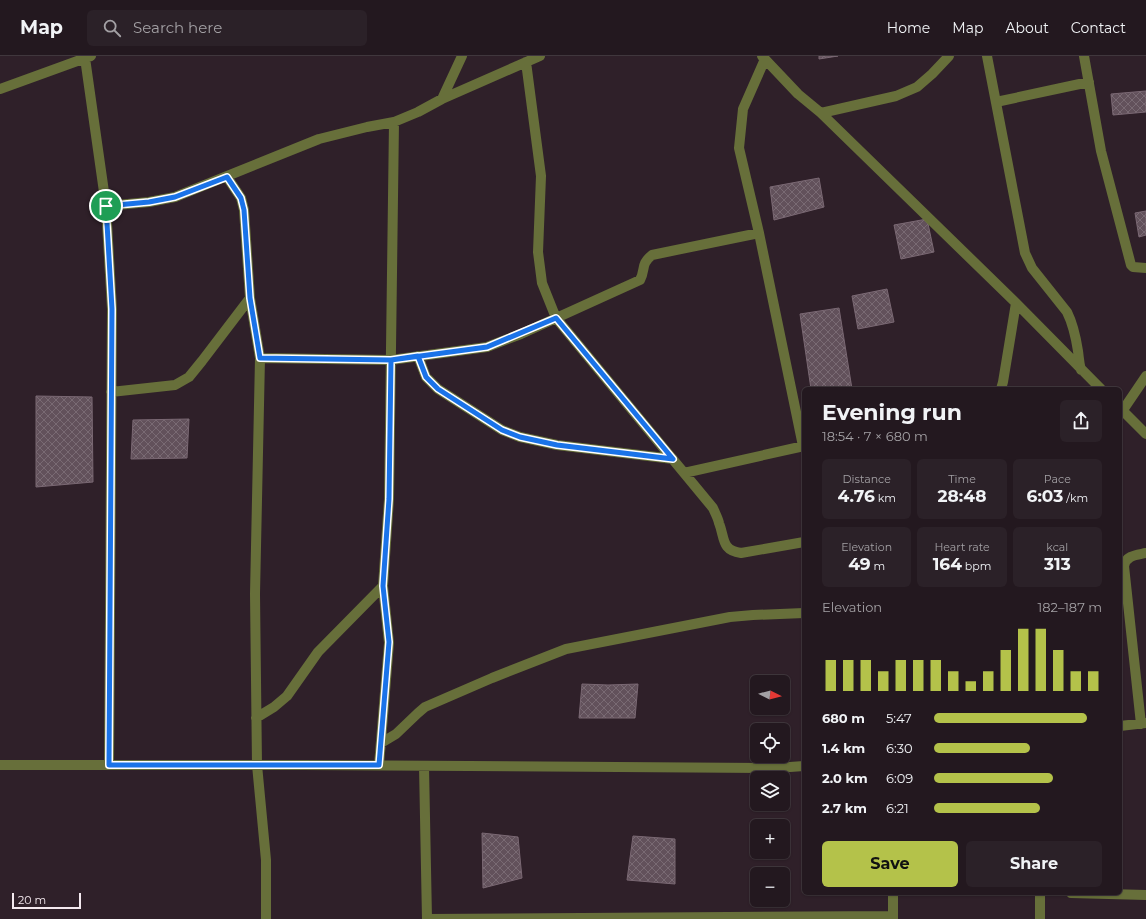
<!DOCTYPE html>
<meta charset="utf-8">
<style>
body{margin:0;font-family:Montserrat,sans-serif;background:#2b2128;color:#f1f3f6;height:100vh;display:flex;flex-direction:column;font-size:15px;white-space:nowrap}
*{box-sizing:border-box;margin:0}
p{font-size:13px;color:#a3a0a4}
.icon{flex:none;width:22px;height:22px;fill:none;stroke:currentColor;stroke-width:2;stroke-linecap:round;stroke-linejoin:round}
.map{position:relative;flex:1;overflow:hidden}
.panel{position:absolute;left:802px;top:331px;width:320px;height:508px;display:flex;flex-direction:column;background:#23181f;border-radius:6px;box-shadow:0 1px 3px #0004,0 0 0 1px #40373d}
.panel>*{flex:none}
.needle{width:26px;rotate:96deg}
.controls{position:absolute;left:750px;top:619px;display:grid;gap:8px}
.controls a{display:grid;place-items:center;width:40px;height:40px;border-radius:6px;background:#23181f;box-shadow:0 1px 3px #0004,0 0 0 1px #40373d;font-size:20px}
.scale{position:absolute;left:12px;bottom:10px;width:69px;box-sizing:border-box;padding-left:4px;border:2px solid #f4e9ef;border-top:0;font-size:11px;line-height:14px;white-space:nowrap;color:#f4e9ef;-webkit-text-stroke:3px #2f2029;paint-order:stroke}
.pin{position:absolute;display:grid;place-items:center;width:34px;height:34px;color:#fff;margin:-17px;border:2px solid #fff;border-radius:50%;box-shadow:0 1px 4px #0007}
.round{display:grid;place-items:center;flex:none;width:42px;height:42px;border-radius:6px;background:#2b2128}
.overview{display:flex;align-items:center;justify-content:space-between;height:68px;padding:0 20px}
h1{font-size:22px;font-weight:700;line-height:30px}
.metrics{display:grid;grid-template-columns:repeat(3,1fr);gap:6px;height:68px;padding:4px 20px}
.metrics div{display:grid;align-content:center;border-radius:6px;background:#2b2128;text-align:center}
.metrics b{font-size:17px;font-weight:700}
.metrics small{font-size:11px;font-weight:400}
.metrics p{font-size:11px}
.chart{height:112px;padding:8px 20px}
.chart p{display:flex;justify-content:space-between}
.chart svg{width:100%;height:72px;margin-top:4px;stroke:#b4c24a;stroke-width:6}
.primary-button{display:flex;gap:8px;margin-top:auto;padding:8px 20px}
.primary-button a{flex:1;height:46px;border-radius:6px;background:#b4c24a;color:#111;font-size:16px;font-weight:700;line-height:46px;text-align:center}
.primary-button a+a{background:#2b2128;color:#f1f3f6}
ul{padding:0 20px;list-style:none;font-size:13px}
li{display:grid;grid-template-columns:64px 48px 1fr;align-items:center;height:30px}
li i{height:10px;border-radius:5px;background:#b4c24a}
header{display:flex;align-items:center;gap:24px;box-sizing:border-box;height:56px;padding:0 20px;background:#23181f;border-bottom:1px solid #40373d}
header strong{font-size:19px}
nav{display:flex;gap:22px;margin-inline-start:auto;font-size:14px}
.search{width:280px;height:36px;background:#2b2128;display:flex;align-items:center;gap:10px;box-sizing:border-box;padding:0 14px;border-radius:6px;color:#a3a0a4;font-size:15px}
.map>svg:first-child{display:block}
.building{fill:url(#building-cross-hatch);stroke:#7a6873}
.lines{fill:none;stroke-linecap:round;stroke-linejoin:round}
.minor{stroke:#676f3a;stroke-width:10}
.route-casing{stroke:#fff;stroke-width:8}
.route{stroke:#1a73e8;stroke-width:5}
</style>
<header>
<strong>Map</strong>
<div class="search"><svg class="icon" aria-label="search" viewBox="0 0 24 24"><circle cx="10" cy="10" r="6"/><path d="M15 15l6 6"/></svg>Search here</div>
<nav><a>Home</a><a>Map</a><a>About</a><a>Contact</a></nav>
</header>
<div class="map">
<svg width="1146" height="863" viewBox="0 0 1146 863">
<defs>
<pattern id="building-cross-hatch" width="8" height="8" patternUnits="userSpaceOnUse"><rect width="8" height="8" fill="#62515b"/><path d="M0 0l8 8M0 8l8-8" fill="none" stroke="#796a73"/></pattern>
</defs>
<rect width="100%" height="100%" fill="#2f2029"/>
<!-- building -->
<path class="building" d="M819 0H838L819 3Z
M1146 35V56L1113 59 1111 38Z
M819 122 824 151 774 164 770 131Z
M1146 155V179L1139 181 1135 157Z
M927 163 934 196 901 203 894 169Z
M887 233 894 266 858 273 852 240Z
M839 252 852 333H811L800 258Z
M36 340 92 341 93 426 36 431Z
M189 363 187 402 131 403 133 364Z
M582 628 608 629 638 628 635 662H579Z
M482 777 518 781 522 822 483 832Z
M633 780 675 783V828L627 824Z"/>
<g class="lines">
<!-- minor -->
<path class="minor" d="M762 0 798 38 821 57 1016 247 1101 333
M987 0 1025 197 1032 212 1067 256C1073 268 1076 282 1078 295 1079 302 1079 307 1081 314
M1084 0 1101 95 1131 209 1133 211 1146 212
M85 2 106 150 112 253 109 709
M765 3 743 53 739 92 759 177 803 390
M526 6 541 120 538 196 542 227 556 262 713 452C715 457 718 462 719 467 725 482 721 494 741 497L804 486
M0 33 91 0
M442 43 462 0
M996 46 1089 26
M821 57 896 40 917 31 932 18 949 0
M227 121 241 142 244 154 250 242 260 302 255 538 257 709 266 804V863
M106 150 149 146 175 141 319 83 367 71 394 66 418 56 442 43 540 0
M418 300 426 321 438 333 502 374 520 381 557 389 673 403
M260 302 391 304 487 291 521 278 640 224C646 213 640 209 652 199L759 177
M1001 333 1003 326 1016 247
M111 336 175 329 189 321 202 305 250 242
M1120 352 1146 378
M1123 354 1146 320
M684 417 804 390
M256 662 274 651 287 640 318 596 383 530
M1141 668 1124 510C1126 499 1137 499 1146 497
M1120 670 1146 667
M381 687 396 678 418 657 425 651 492 622 566 593 730 561 753 559 804 557
M0 709H303L776 712 804 710
M379 709 389 587 383 530 389 443 394 66
M424 710 427 863
M1040 837V863
M1071 837 1146 839
M427 863 893 860
M893 863V837"/>
</g>
<g class="lines">
<!-- route casing -->
<g class="route-casing">
<path id="route" d="M106 150 112 253 109 709H379L389 586 383 530 389 443 391 304 487 291 556 262 673 403 557 389 520 381 502 374 438 333 426 321 418 300 391 304 260 302 250 242 244 154 241 142 227 121 175 141 149 146 106 150"/>
</g>
<!-- route -->
<use href="#route" class="route"/>
</g>
</svg>
<div class="controls">
<a><svg class="needle" viewBox="-14 -14 28 28"><path d="M0-13l5 13h-10z" fill="#e53935"/><path d="M0 13l5-13h-10z" fill="#a3a0a4"/></svg></a>
<a><svg class="icon" aria-label="locate" viewBox="0 0 24 24"><circle cx="12" cy="12" r="6"/><path d="M12 2v4M12 18v4M2 12h4M18 12h4"/></svg></a>
<a><svg class="icon" aria-label="layers" viewBox="0 0 24 24"><path d="M12 4l9 5-9 5-9-5zM3 14l9 5 9-5"/></svg></a>
<a>+</a>
<a>−</a>
</div>
<div class="scale">20 m</div>
<div class="pin" style="left:106px;top:150px;background:#1e9e55"><svg class="icon" aria-label="arrive" viewBox="0 0 24 24"><path d="M6 21V4h12l-3 4 3 4H6"/></svg></div>
<section class="panel">
<div class="overview"><div><h1>Evening run</h1><p>18:54 · 7 × 680 m</p></div><a class="round"><svg class="icon" aria-label="share" viewBox="0 0 24 24"><path d="M12 15V3M7 8l5-5 5 5M5 13v7h14v-7"/></svg></a></div>
<div class="metrics">
<div><p>Distance</p><b>4.76<small> km</small></b></div>
<div><p>Time</p><b>28:48</b></div>
<div><p>Pace</p><b>6:03<small> /km</small></b></div>
</div>
<div class="metrics">
<div><p>Elevation</p><b>49<small> m</small></b></div>
<div><p>Heart rate</p><b>164<small> bpm</small></b></div>
<div><p>kcal</p><b>313</b></div>
</div>
<div class="chart"><p><span>Elevation</span>182–187 m</p>
<svg viewBox="0 0 160 44" preserveAspectRatio="none"><path d="M5 44V25M15 44V25M25 44V25M35 44V32M45 44V25M55 44V25M65 44V25M75 44V32M85 44V38M95 44V32M105 44V19M115 44V6M125 44V6M135 44V19M145 44V32M155 44V32"/></svg>
</div>
<ul>
<li><b>680 m</b>5:47<i style="width:91%"></i></li>
<li><b>1.4 km</b>6:30<i style="width:57%"></i></li>
<li><b>2.0 km</b>6:09<i style="width:71%"></i></li>
<li><b>2.7 km</b>6:21<i style="width:63%"></i></li>
</ul>
<div class="primary-button"><a>Save</a><a>Share</a></div>
</section>
</div>
